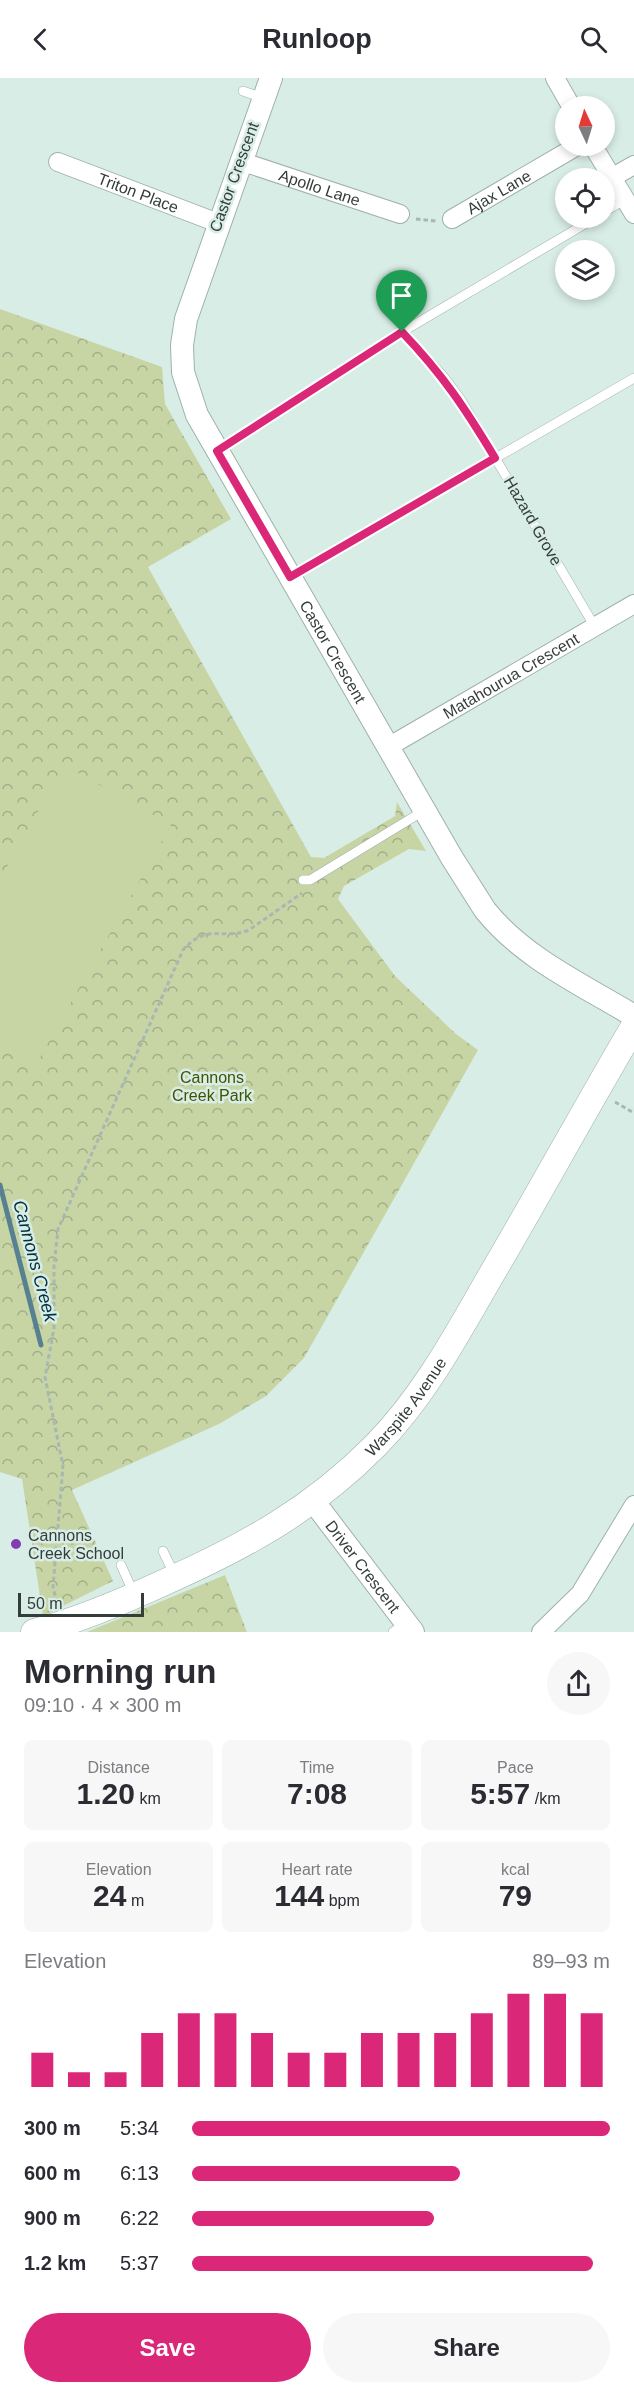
<!DOCTYPE html>
<meta charset="utf-8">
<style>
body{margin:0;font-family:Helvetica,sans-serif;background:#f7f7f7;color:#2b2b33;height:100vh;display:flex;flex-direction:column;font-size:22px;white-space:nowrap}
*{box-sizing:border-box;margin:0}
p{font-size:20px;color:#7c7c81}
.icon{flex:none;width:33px;height:33px;fill:none;stroke:currentColor;stroke-width:2;stroke-linecap:round;stroke-linejoin:round}
.map{position:relative;height:1554px;overflow:hidden}
.drawer{display:flex;flex-direction:column;background:#fff;flex:1}
.drawer>*{flex:none}
.needle{width:39px;rotate:356deg}
.controls{position:absolute;left:555px;top:18px;display:grid;gap:12px}
.controls a{display:grid;place-items:center;width:60px;height:60px;border-radius:50%;background:#fff;box-shadow:0 3px 9px #0003;font-size:30px}
.scale{position:absolute;left:18px;bottom:15px;width:126px;box-sizing:border-box;padding-left:6px;border:3px solid #353d3b;border-top:0;font-size:16px;line-height:21px;white-space:nowrap;color:#353d3b;-webkit-text-stroke:4px #d9ede7;paint-order:stroke}
.pin{position:absolute;display:grid;place-items:center;width:51px;height:51px;color:#fff;margin:-62px -26px;border-radius:50% 50% 50% 0;rotate:-45deg;box-shadow:0 0 6px #0007}
.pin .icon{rotate:45deg}
.round{display:grid;place-items:center;flex:none;width:63px;height:63px;border-radius:32px;background:#f7f7f7}
.head{display:flex;align-items:center;justify-content:space-between;height:102px;padding:0 24px}
h1{font-size:33px;font-weight:800;line-height:45px}
.stats{display:grid;grid-template-columns:repeat(3,1fr);gap:9px;height:102px;padding:6px 24px}
.stats div{display:grid;align-content:center;border-radius:9px;background:#f7f7f7;text-align:center}
.stats b{font-size:30px;font-weight:800}
.stats small{font-size:16px;font-weight:400}
.stats p{font-size:16px}
.chart{height:168px;padding:12px 24px}
.chart p{display:flex;justify-content:space-between}
.chart svg{width:100%;height:108px;margin-top:6px;stroke:#db2777;stroke-width:6}
.button{display:flex;gap:12px;margin-top:auto;padding:12px 24px}
.button a{flex:1;height:69px;border-radius:36px;background:#db2777;color:#fff;font-size:24px;font-weight:800;line-height:69px;text-align:center}
.button a+a{background:#f7f7f7;color:#2b2b33}
ul{padding:0 24px;list-style:none;font-size:20px}
li{display:grid;grid-template-columns:96px 72px 1fr;align-items:center;height:45px}
li i{height:15px;border-radius:8px;background:#db2777}
header{display:flex;justify-content:space-between;align-items:center;height:78px;padding:0 24px;background:#fff;font-size:27px;font-weight:800}
.map>svg:first-child{display:block}
.park{fill:url(#park-crowns)}
.garden{fill:#c7d5a5}
.lines{fill:none;stroke-linecap:round;stroke-linejoin:round}
.stream{stroke:#578090;stroke-width:5}
.service-casing{stroke:#9eb1ab;stroke-width:10}
.minor-casing{stroke:#9eb1ab;stroke-width:20}
.tertiary-casing{stroke:#9eb1ab;stroke-width:24}
.secondary-casing{stroke:#9eb1ab;stroke-width:27}
.path{stroke:#a7b7b2;stroke-width:3;stroke-dasharray:4.5 3;stroke-linecap:butt}
.service{stroke:#fff;stroke-width:9}
.minor{stroke:#fff;stroke-width:18}
.tertiary{stroke:#fff;stroke-width:22}
.secondary{stroke:#fff;stroke-width:26}
.route-casing{stroke:#fff;stroke-width:12}
.route{stroke:#db2777;stroke-width:8}
.poi-dot{fill:#823db0;stroke:#d9ede7;stroke-width:2}
.labels{text-anchor:middle;dominant-baseline:central;stroke-width:5;stroke-linejoin:round;paint-order:stroke}
.street-label{font-size:16px;fill:#353d3b;stroke:#d9ede7}
.park-label{font-size:16px;fill:#435303;stroke:#d9ede7}
.poi-label{font-size:16px;fill:#353d3b;stroke:#d9ede7;text-anchor:start}
.water-label{font-size:18px;font-style:italic;fill:#003042;stroke:#d9ede7}
</style>
<header><svg class="icon" aria-label="back" viewBox="0 0 24 24"><path d="M15 5l-7 7 7 7"/></svg>Runloop<svg class="icon" aria-label="search" viewBox="0 0 24 24"><circle cx="10" cy="10" r="6"/><path d="M15 15l6 6"/></svg></header>
<div class="map">
<svg width="634" height="1554" viewBox="0 0 634 1554">
<defs>
<pattern id="park-crowns" width="20" height="18" patternUnits="userSpaceOnUse" patternTransform="scale(1.5)"><rect width="20" height="18" fill="#c7d5a5"/><path d="M2 6a3 3 0 1 1 6 0M12 15a3 3 0 1 1 6 0" fill="none" stroke="#a2ae88"/></pattern>
</defs>
<rect width="100%" height="100%" fill="#d9ede7"/>
<!-- park -->
<path class="park" d="M0 231 162 289 165 326 231 441 148 489 311 779 324 780 395 738 397 724 426 773 409 771 344 808 338 821 395 898 456 956 478 972 304 1280 266 1318 219 1346 72 1412 113 1503 43 1538 22 1401 0 1394Z
M225 1497 247 1554H87Z"/>
<!-- garden -->
<path class="garden" d="M64 687 171 747 35 988 0 968V801Z"/>
<g class="lines">
<!-- stream -->
<path class="stream" d="M0 1107 41 1267"/>
<!-- service casing -->
<g class="service-casing">
<path id="service" d="M243 13 263 20
M604 134 626 121
M402 254 443 298 461 322 595 549
M219 372 402 254 595 140
M292 498 634 300
M303 802H310L425 732
M163 1473 175 1498
M121 1487 134 1516
M393 1554 406 1544"/>
</g>
<!-- minor casing -->
<g class="minor-casing">
<g id="minor">
<path d="M555 0 571 28"/>
<path d="M593 68 634 136"/>
<path id="s1" d="M240 83 400 136"/>
<path id="s2" d="M58 84 218 145"/>
<path d="M613 99 634 87"/>
<path id="s3" d="M452 141 577 68"/>
<path id="s4" d="M388 669 634 526"/>
<path d="M541 1554 580 1516 634 1427"/>
</g>
</g>
<!-- tertiary casing -->
<g class="tertiary-casing">
<g id="tertiary">
<path id="s5" d="M271 0 186 241 182 267 183 294 197 337 452 780 485 832C523 880 583 907 634 938"/>
<path id="s6" d="M314 1424 413 1554"/>
</g>
</g>
<!-- secondary casing -->
<g class="secondary-casing">
<g id="secondary">
<path id="s7" d="M34 1554C80 1542 122 1524 165 1504 246 1468 313 1431 376 1367 424 1318 456 1258 490 1199 539 1116 585 1031 634 948"/>
</g>
</g>
<!-- path -->
<path class="path" d="M416 141 436 143
M615 1024 634 1035
M57 1525 53 1509 63 1388 45 1299 54 1250V1188L58 1151 183 872C208 844 223 863 249 852L302 815"/>
<!-- service -->
<use href="#service" class="service"/>
<!-- minor -->
<use href="#minor" class="minor"/>
<!-- tertiary -->
<use href="#tertiary" class="tertiary"/>
<!-- secondary -->
<use href="#secondary" class="secondary"/>
</g>
<g class="lines">
<!-- route casing -->
<g class="route-casing">
<path id="route" d="M402 254C443 297 465 330 495 380L290 499 217 373Z"/>
</g>
<!-- route -->
<use href="#route" class="route"/>
</g>
<!-- markers -->
<circle class="poi-dot" cx="16" cy="1466" r="6"/>
<g class="labels">
<!-- street labels -->
<g class="street-label">
<text transform="translate(234 99) rotate(-70)">Castor Crescent</text>
<text stroke="none"><textPath href="#s1" startOffset="84">Apollo Lane</textPath></text>
<text stroke="none"><textPath href="#s2" startOffset="86">Triton Place</textPath></text>
<text stroke="none"><textPath href="#s3" startOffset="54">Ajax Lane</textPath></text>
<text transform="translate(533 443) rotate(60)">Hazard Grove</text>
<text stroke="none"><textPath href="#s5" startOffset="627">Castor Crescent</textPath></text>
<text stroke="none"><textPath href="#s4" startOffset="142">Matahourua Crescent</textPath></text>
<text stroke="none"><textPath href="#s7" startOffset="442">Warspite Avenue</textPath></text>
<text stroke="none"><textPath href="#s6" startOffset="81">Driver Crescent</textPath></text>
</g>
<!-- park labels -->
<g class="park-label">
<text x="212" y="999">Cannons<tspan x="212" dy="18">Creek Park</tspan></text>
</g>
<!-- poi labels -->
<g class="poi-label">
<text x="28" y="1457">Cannons<tspan x="28" dy="18">Creek School</tspan></text>
</g>
<!-- water labels -->
<g class="water-label">
<text transform="translate(35 1183) rotate(75)">Cannons Creek</text>
</g>
</g>
</svg>
<div class="controls">
<a><svg class="needle" viewBox="-14 -14 28 28"><path d="M0-13l5 13h-10z" fill="#e53935"/><path d="M0 13l5-13h-10z" fill="#7c7c81"/></svg></a>
<a><svg class="icon" aria-label="locate" viewBox="0 0 24 24"><circle cx="12" cy="12" r="6"/><path d="M12 2v4M12 18v4M2 12h4M18 12h4"/></svg></a>
<a><svg class="icon" aria-label="layers" viewBox="0 0 24 24"><path d="M12 4l9 5-9 5-9-5zM3 14l9 5 9-5"/></svg></a>
</div>
<div class="scale">50 m</div>
<div class="pin" style="left:402px;top:254px;background:#1e9e55"><svg class="icon" aria-label="arrive" viewBox="0 0 24 24"><path d="M6 21V4h12l-3 4 3 4H6"/></svg></div>
</div>
<section class="drawer">
<div class="head"><div><h1>Morning run</h1><p>09:10 · 4 × 300 m</p></div><a class="round"><svg class="icon" aria-label="share" viewBox="0 0 24 24"><path d="M12 15V3M7 8l5-5 5 5M5 13v7h14v-7"/></svg></a></div>
<div class="stats">
<div><p>Distance</p><b>1.20<small> km</small></b></div>
<div><p>Time</p><b>7:08</b></div>
<div><p>Pace</p><b>5:57<small> /km</small></b></div>
</div>
<div class="stats">
<div><p>Elevation</p><b>24<small> m</small></b></div>
<div><p>Heart rate</p><b>144<small> bpm</small></b></div>
<div><p>kcal</p><b>79</b></div>
</div>
<div class="chart"><p><span>Elevation</span>89–93 m</p>
<svg viewBox="0 0 160 44" preserveAspectRatio="none"><path d="M5 44V30M15 44V38M25 44V38M35 44V22M45 44V14M55 44V14M65 44V22M75 44V30M85 44V30M95 44V22M105 44V22M115 44V22M125 44V14M135 44V6M145 44V6M155 44V14"/></svg>
</div>
<ul>
<li><b>300 m</b>5:34<i style="width:100%"></i></li>
<li><b>600 m</b>6:13<i style="width:64%"></i></li>
<li><b>900 m</b>6:22<i style="width:58%"></i></li>
<li><b>1.2 km</b>5:37<i style="width:96%"></i></li>
</ul>
<div class="button"><a>Save</a><a>Share</a></div>
</section>
